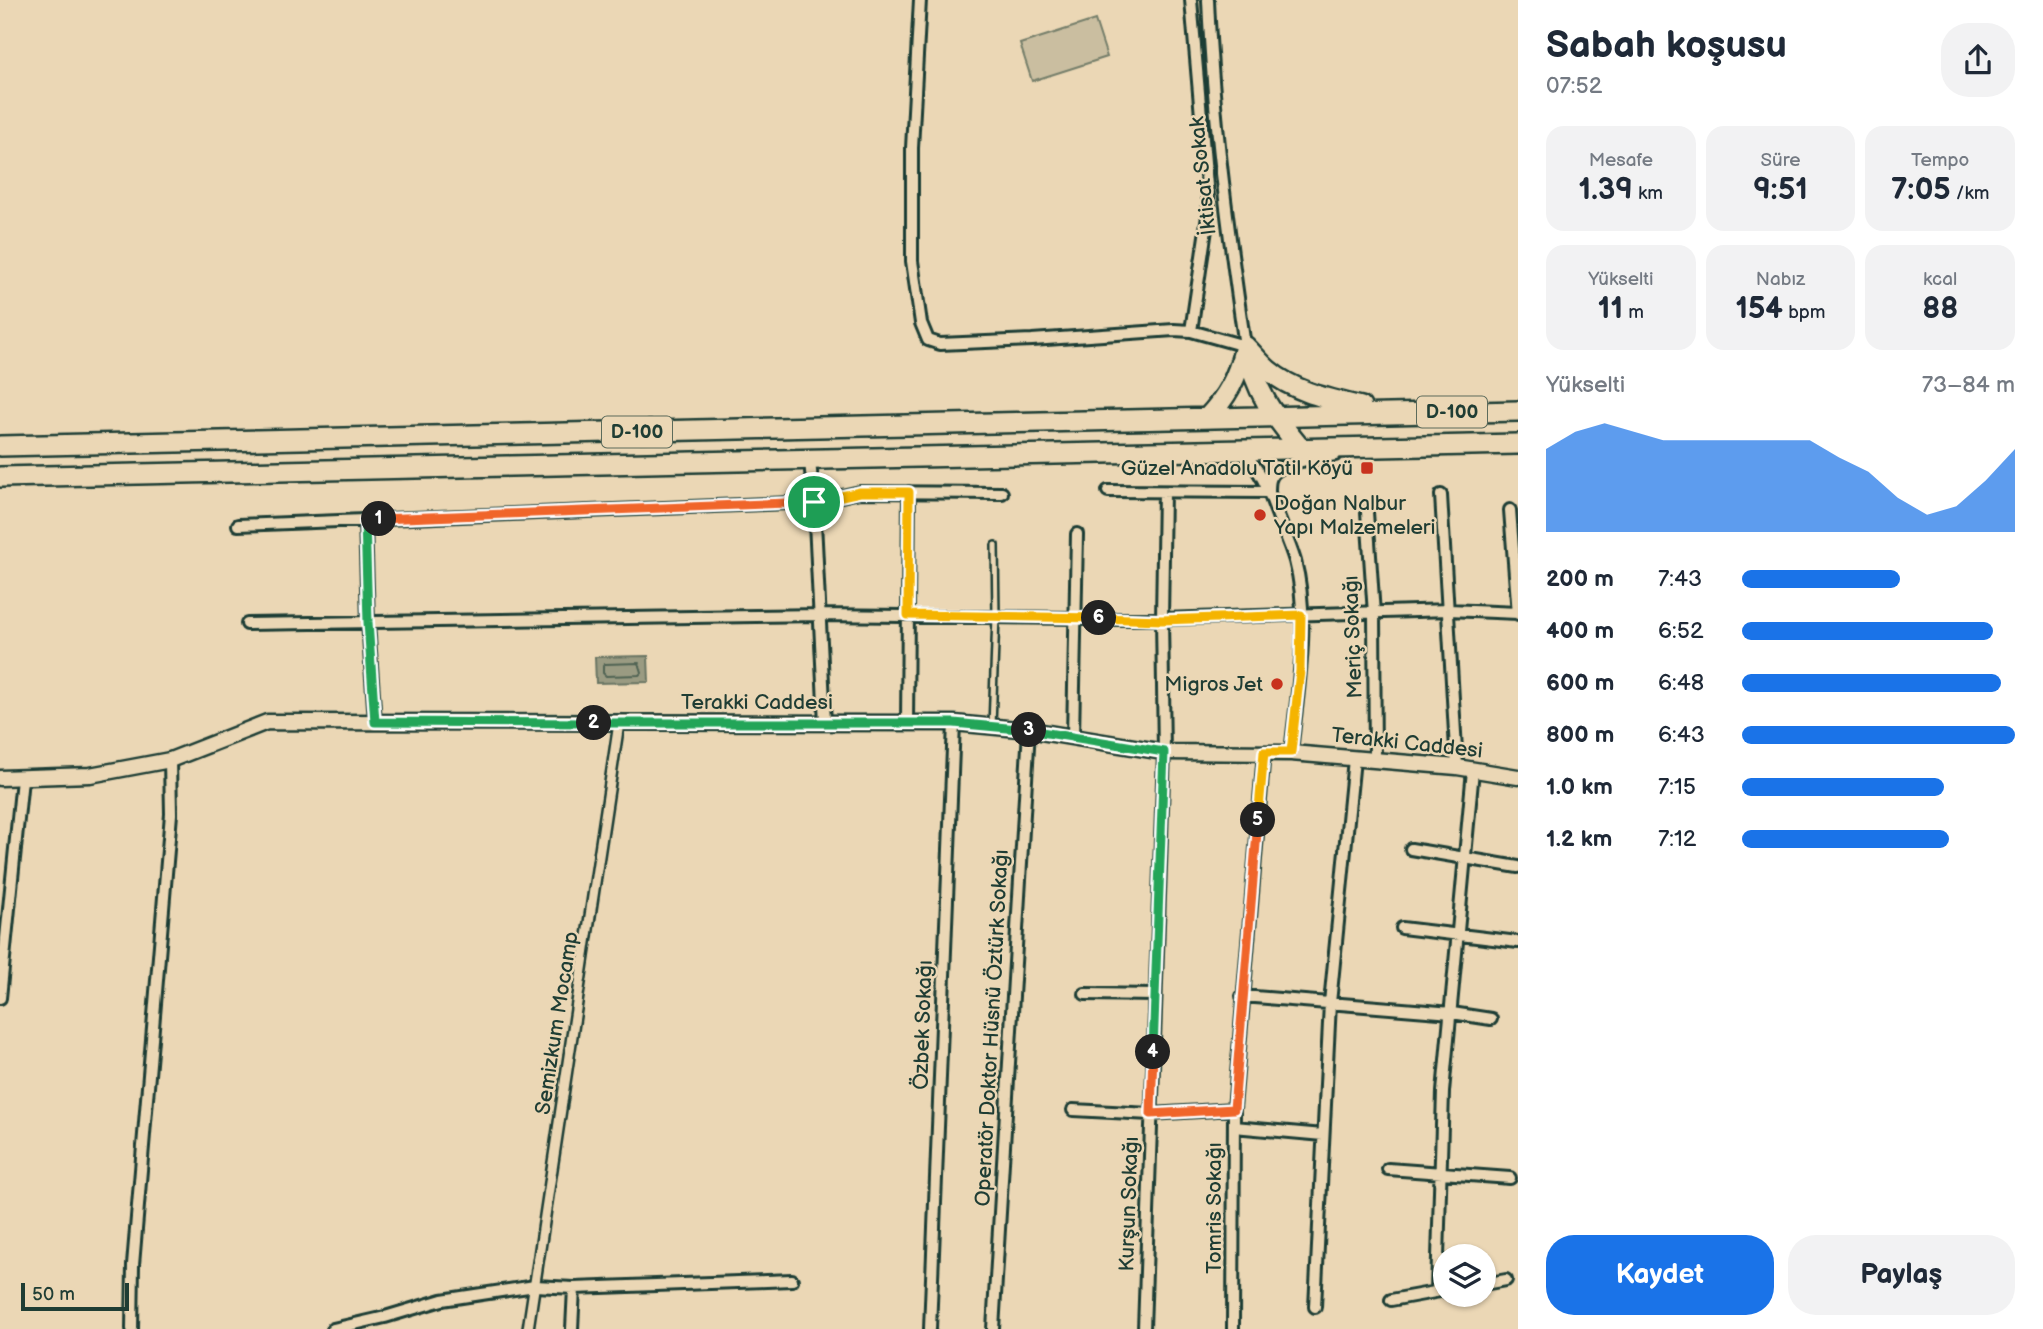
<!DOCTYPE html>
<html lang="tr">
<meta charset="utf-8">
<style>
body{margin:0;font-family:"Balsamiq Sans",sans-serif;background:#f2f2f3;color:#1f2937;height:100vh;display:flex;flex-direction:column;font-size:26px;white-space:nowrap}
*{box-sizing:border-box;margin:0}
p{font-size:23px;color:#747a83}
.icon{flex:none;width:38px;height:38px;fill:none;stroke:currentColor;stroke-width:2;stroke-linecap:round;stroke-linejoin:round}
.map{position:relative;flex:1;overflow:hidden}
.panel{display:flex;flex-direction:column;background:#fff;width:525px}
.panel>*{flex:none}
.buttons{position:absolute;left:1433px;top:1244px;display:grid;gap:14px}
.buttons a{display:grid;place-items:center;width:63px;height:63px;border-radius:50%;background:#fff;box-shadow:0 2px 5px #0004;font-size:35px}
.scale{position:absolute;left:21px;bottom:18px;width:108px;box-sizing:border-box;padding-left:7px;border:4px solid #1f3d34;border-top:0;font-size:19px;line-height:24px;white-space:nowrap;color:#1f3d34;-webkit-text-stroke:5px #ebd7b5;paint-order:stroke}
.pin{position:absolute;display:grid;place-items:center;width:60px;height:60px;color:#fff;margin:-30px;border:4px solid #fff;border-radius:50%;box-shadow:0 2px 7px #0007}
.km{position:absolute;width:35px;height:35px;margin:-18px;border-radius:50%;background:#222;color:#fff;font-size:19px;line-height:35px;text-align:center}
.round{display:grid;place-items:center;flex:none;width:74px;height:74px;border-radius:28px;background:#f2f2f3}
.overview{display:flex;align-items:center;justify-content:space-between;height:119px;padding:0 28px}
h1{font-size:38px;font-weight:800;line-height:52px}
.figures{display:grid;grid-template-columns:repeat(3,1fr);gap:10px;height:119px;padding:7px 28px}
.figures div{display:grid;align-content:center;border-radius:18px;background:#f2f2f3;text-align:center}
.figures b{font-size:30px;font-weight:800}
.figures small{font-size:19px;font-weight:400}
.figures p{font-size:19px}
.chart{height:196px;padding:14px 28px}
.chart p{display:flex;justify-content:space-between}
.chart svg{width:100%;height:126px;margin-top:7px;fill:#1a73e8;opacity:.7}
.cta{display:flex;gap:14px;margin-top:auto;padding:14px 28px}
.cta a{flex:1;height:80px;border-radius:28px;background:#1a73e8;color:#fff;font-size:28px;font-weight:800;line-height:80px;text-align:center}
.cta a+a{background:#f2f2f3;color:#1f2937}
ul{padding:0 28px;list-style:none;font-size:23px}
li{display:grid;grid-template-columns:112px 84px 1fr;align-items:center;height:52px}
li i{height:18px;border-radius:9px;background:#1a73e8}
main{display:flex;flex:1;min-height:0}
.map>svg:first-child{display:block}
.green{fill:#cabea0;stroke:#747e6a;stroke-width:2}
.water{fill:#9a9b82;stroke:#697563;stroke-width:2}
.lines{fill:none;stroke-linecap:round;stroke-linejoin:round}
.shore{stroke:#506353;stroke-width:2}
.service-casing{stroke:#1f3d34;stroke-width:10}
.pedestrian-casing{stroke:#1f3d34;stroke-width:14}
.minor-casing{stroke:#1f3d34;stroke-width:16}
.tertiary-casing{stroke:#1f3d34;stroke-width:19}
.trunk-casing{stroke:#1f3d34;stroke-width:24}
.service{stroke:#ebd7b5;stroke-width:5}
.pedestrian{stroke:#ebd7b5;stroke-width:9}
.minor{stroke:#ebd7b5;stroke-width:10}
.tertiary{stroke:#ebd7b5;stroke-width:14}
.trunk{stroke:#ebd7b5;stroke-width:19}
.split-1-casing{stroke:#fff;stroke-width:14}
.split-2-casing{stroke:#fff;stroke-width:14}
.split-3-casing{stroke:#fff;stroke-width:14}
.split-4-casing{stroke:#fff;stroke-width:14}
.split-5-casing{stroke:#fff;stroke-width:14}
.split-6-casing{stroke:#fff;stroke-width:14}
.split-7-casing{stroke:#fff;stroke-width:14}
.split-1{stroke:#f0652b;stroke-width:9}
.split-2{stroke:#22a559;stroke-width:9}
.split-3{stroke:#22a559;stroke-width:9}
.split-4{stroke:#22a559;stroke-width:9}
.split-5{stroke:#f0652b;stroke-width:9}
.split-6{stroke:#f5b400;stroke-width:9}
.split-7{stroke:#f5b400;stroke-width:9}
.poi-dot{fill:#c8321e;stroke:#ebd7b5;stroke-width:2.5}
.labels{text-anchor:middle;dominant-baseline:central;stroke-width:5;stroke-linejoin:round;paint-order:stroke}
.shield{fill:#ebd7b5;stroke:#5c6b5b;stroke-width:2}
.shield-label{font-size:19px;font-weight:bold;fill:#1f3d34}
.street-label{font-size:21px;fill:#1f3d34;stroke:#ebd7b5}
.poi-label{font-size:21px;fill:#1f3d34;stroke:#ebd7b5;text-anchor:end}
</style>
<main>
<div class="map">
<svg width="1518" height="1329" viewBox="0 0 1518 1329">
<rect width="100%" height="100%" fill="#ebd7b5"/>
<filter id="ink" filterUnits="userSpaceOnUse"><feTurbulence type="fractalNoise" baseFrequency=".0143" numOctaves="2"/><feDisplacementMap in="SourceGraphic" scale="14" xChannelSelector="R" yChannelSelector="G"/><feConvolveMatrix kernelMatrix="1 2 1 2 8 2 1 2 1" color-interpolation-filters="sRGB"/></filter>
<g filter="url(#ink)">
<!-- green -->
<path class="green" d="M1095 20 1107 57 1032 81 1020 44Z"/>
<!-- water -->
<path class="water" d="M648 656 649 682 596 683 595 657Z"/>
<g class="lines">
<!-- shore -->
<path class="shore" d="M639 663 642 672 639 675 606 676 603 673V666L605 664Z"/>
<!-- service casing -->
<g class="service-casing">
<path id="service" d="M992 726 996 616 995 545"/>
</g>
<!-- pedestrian casing -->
<g class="pedestrian-casing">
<path id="pedestrian" d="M528 1329 619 723"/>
</g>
<!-- minor casing -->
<g class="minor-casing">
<path id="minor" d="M920 0 912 148V261L921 323 928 340 940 344 1032 340 1174 330 1191 331 1245 346C1228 231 1213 116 1208 0
M1191 331 1209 209 1191 0
M1241 452C1260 467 1268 489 1276 511 1282 527 1290 544 1295 561 1311 620 1297 693 1291 753
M810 461 814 502 825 723
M1108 491 1269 492
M1269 492C1269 484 1269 476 1276 471 1291 460 1317 459 1335 455
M1441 495 1457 767
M1510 510 1518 614
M1367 512 1374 614 1375 761
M365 520 368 622 375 722
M238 525 814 502 860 492 1002 493
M247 624 820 615 1162 619 1449 610 1518 613
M907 723 909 492
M1073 737 1077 534
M1411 849 1518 867
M1402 928 1518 942
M1085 994 1155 995
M1242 996 1452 1013 1491 1019
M0 998 22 779
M1073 1110 1151 1114 1234 1109
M1234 1127 1323 1135
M1388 1169 1510 1178
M1484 1284 1506 1280
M1437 1291 1443 1092 1473 770
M1391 1300 1446 1290
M1315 1307 1330 1003 1354 759
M132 1329 133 1265 171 814 170 760
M333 1329 385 1317 442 1300 535 1286 574 1288 792 1280
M572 1329 574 1288
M930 1329 954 723
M993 1329 1029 730
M1144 1329 1164 752 1162 619 1164 492
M1233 1329 1234 1109 1264 752"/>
</g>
<!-- tertiary casing -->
<g class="tertiary-casing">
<path id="tertiary" d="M0 778 90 775 170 760 267 722 954 723 1029 730 1164 752 1291 753 1457 767 1518 777"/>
</g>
<!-- trunk casing -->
<g class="trunk-casing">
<path id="trunk" d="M1245 346C1253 354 1260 363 1268 370 1294 392 1329 399 1361 407
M1246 347C1256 393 1272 414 1302 450
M1207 418C1227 397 1237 378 1244 350
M0 446 1518 411
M0 477 1518 444"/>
</g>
<!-- service -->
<use href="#service" class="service"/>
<!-- pedestrian -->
<use href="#pedestrian" class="pedestrian"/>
<!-- minor -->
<use href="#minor" class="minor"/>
<!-- tertiary -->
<use href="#tertiary" class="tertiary"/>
<!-- trunk -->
<use href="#trunk" class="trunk"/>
</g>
</g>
<g class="lines" filter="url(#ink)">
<!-- split-1 casing -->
<g class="split-1-casing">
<path id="split-1" d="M379 519 814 502"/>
</g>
<!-- split-2 casing -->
<g class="split-2-casing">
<path id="split-2" d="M379 519 365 520 368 622 375 722 594 723"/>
</g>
<!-- split-3 casing -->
<g class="split-3-casing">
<path id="split-3" d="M594 723H954L1029 730"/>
</g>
<!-- split-4 casing -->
<g class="split-4-casing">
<path id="split-4" d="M1029 730 1164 752 1153 1052"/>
</g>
<!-- split-5 casing -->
<g class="split-5-casing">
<path id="split-5" d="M1153 1052 1151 1114 1234 1109 1258 820"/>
</g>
<!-- split-6 casing -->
<g class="split-6-casing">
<path id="split-6" d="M1099 618 1162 620 1301 615 1300 671 1291 752H1264L1258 820"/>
</g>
<!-- split-7 casing -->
<g class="split-7-casing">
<path id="split-7" d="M814 502 860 492H909L908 615 1099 618"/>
</g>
<!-- split-1 -->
<use href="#split-1" class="split-1"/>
<!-- split-2 -->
<use href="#split-2" class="split-2"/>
<!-- split-3 -->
<use href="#split-3" class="split-3"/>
<!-- split-4 -->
<use href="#split-4" class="split-4"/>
<!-- split-5 -->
<use href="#split-5" class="split-5"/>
<!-- split-6 -->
<use href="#split-6" class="split-6"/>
<!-- split-7 -->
<use href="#split-7" class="split-7"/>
</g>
<!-- markers -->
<g class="poi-dot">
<rect x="1360" y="461" width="14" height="14" rx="3.5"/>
<circle cx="1260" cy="515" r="7"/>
<circle cx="1277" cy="684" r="7"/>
</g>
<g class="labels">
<!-- shield labels -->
<g class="shield">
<rect x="1417" y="396.5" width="70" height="31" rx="5"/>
<rect x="602" y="416.5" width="70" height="31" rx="5"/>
</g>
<g class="shield-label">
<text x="1452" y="412">D-100</text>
<text x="637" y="432">D-100</text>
</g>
<!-- street labels -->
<g class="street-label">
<text transform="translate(1203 176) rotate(-96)">İktisat Sokak</text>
<text transform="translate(1353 637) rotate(-92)">Meriç Sokağı</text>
<text x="757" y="702">Terakki Caddesi</text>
<text transform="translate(1407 743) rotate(6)">Terakki Caddesi</text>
<text transform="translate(557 1023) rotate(-81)">Semizkum Mocamp</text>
<text transform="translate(923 1025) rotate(-88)">Özbek Sokağı</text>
<text transform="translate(992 1028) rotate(-87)">Operatör Doktor Hüsnü Öztürk Sokağı</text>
<text transform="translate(1129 1204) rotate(-88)">Kurşun Sokağı</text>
<text transform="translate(1214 1208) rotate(-90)">Tomris Sokağı</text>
</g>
<!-- poi labels -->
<g class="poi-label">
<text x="1353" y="468">Güzel Anadolu Tatil Köyü</text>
<text x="1274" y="503" text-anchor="start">Doğan Nalbur<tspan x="1274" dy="24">Yapı Malzemeleri</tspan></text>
<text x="1263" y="684">Migros Jet</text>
</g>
</g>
</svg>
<div class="buttons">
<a><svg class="icon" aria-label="layers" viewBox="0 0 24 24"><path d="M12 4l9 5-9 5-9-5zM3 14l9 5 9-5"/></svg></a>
</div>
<div class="scale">50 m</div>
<div class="pin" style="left:814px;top:502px;background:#1e9e55"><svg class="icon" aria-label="arrive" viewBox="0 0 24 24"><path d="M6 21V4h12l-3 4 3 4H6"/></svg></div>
<b class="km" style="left:379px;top:519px">1</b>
<b class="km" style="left:594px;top:723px">2</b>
<b class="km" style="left:1029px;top:730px">3</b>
<b class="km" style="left:1153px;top:1052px">4</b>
<b class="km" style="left:1258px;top:820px">5</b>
<b class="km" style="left:1099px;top:618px">6</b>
</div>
<section class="panel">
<div class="overview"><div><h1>Sabah koşusu</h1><p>07:52</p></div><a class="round"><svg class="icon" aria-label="share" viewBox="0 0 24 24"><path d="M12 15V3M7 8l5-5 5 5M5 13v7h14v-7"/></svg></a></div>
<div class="figures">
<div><p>Mesafe</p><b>1.39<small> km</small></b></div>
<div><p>Süre</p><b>9:51</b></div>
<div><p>Tempo</p><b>7:05<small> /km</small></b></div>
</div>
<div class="figures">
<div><p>Yükselti</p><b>11<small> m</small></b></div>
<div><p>Nabız</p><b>154<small> bpm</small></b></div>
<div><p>kcal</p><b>88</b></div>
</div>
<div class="chart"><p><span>Yükselti</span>73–84 m</p>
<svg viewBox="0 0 160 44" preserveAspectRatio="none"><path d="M0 44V15L10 9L20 6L30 9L40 12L50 12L60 12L70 12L80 12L90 12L100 18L110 23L120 32L130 38L140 35L150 26L160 15V44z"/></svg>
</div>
<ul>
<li><b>200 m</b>7:43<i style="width:58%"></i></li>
<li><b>400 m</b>6:52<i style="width:92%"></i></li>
<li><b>600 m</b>6:48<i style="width:95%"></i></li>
<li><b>800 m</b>6:43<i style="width:100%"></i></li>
<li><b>1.0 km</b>7:15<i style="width:74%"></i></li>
<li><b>1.2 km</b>7:12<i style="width:76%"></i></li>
</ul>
<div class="cta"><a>Kaydet</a><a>Paylaş</a></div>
</section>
</main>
